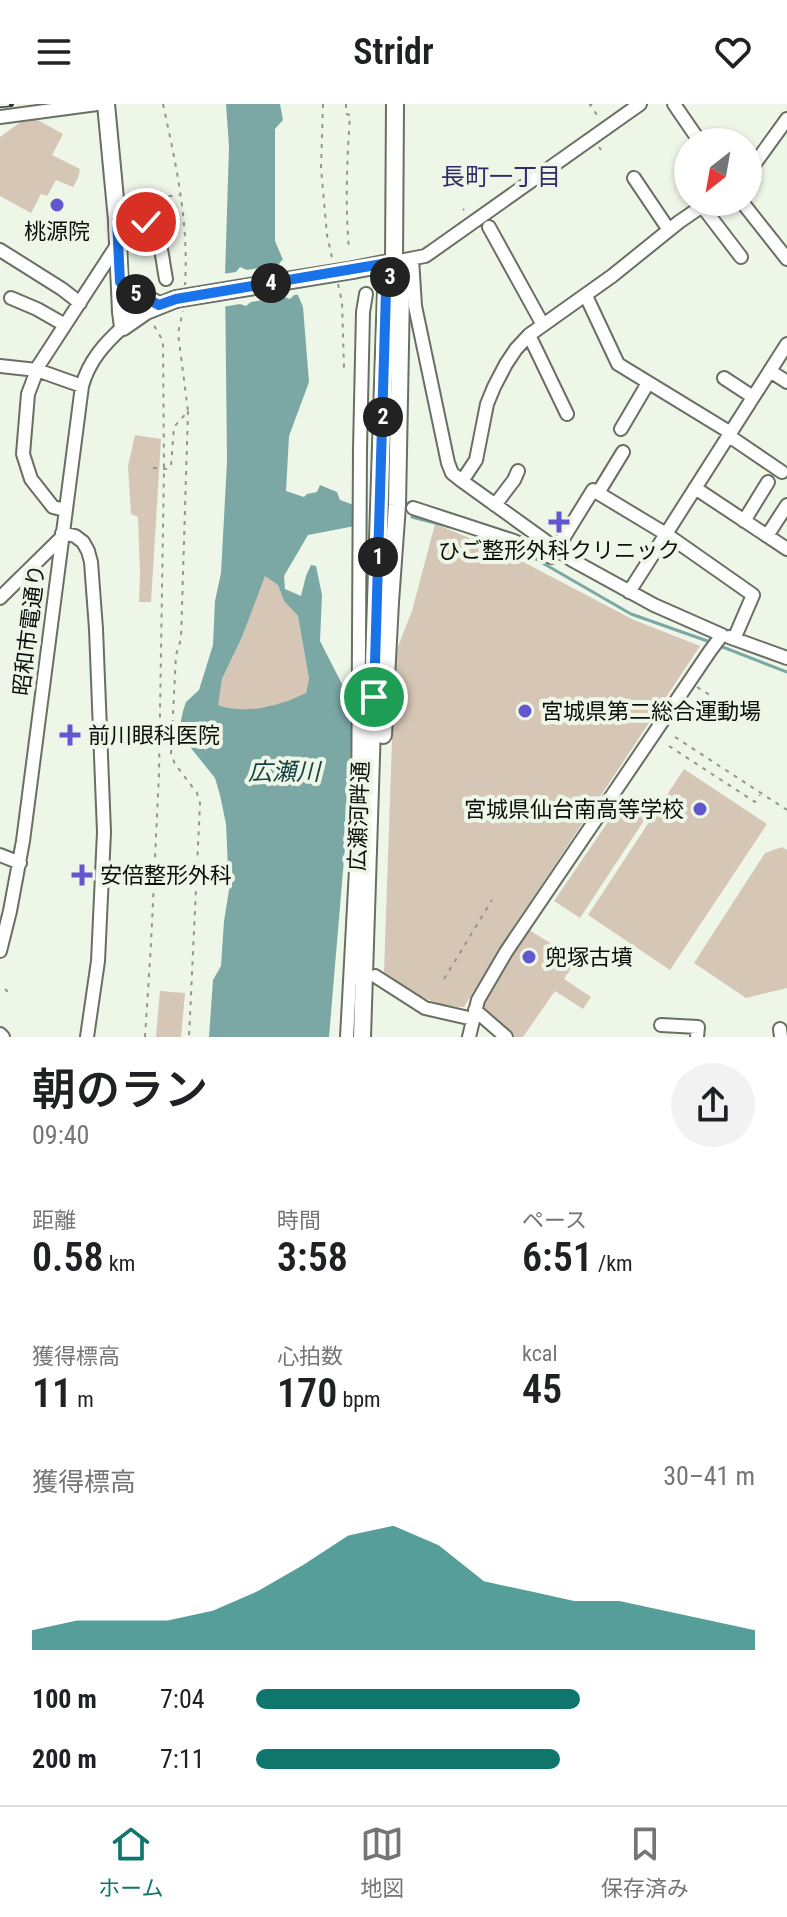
<!DOCTYPE html>
<html lang="ja">
<meta charset="utf-8">
<style>
body{margin:0;font-family:"Roboto Condensed","Noto Sans JP",sans-serif;background:#f2f2f2;color:#202124;height:100vh;display:flex;flex-direction:column;font-size:30px;white-space:nowrap}
*{box-sizing:border-box;margin:0}
p{font-size:26px;color:#757577}
.icon{flex:none;width:44px;height:44px;fill:none;stroke:currentColor;stroke-width:2;stroke-linecap:round;stroke-linejoin:round}
.map{position:relative;height:933px;overflow:hidden}
.sheet{display:flex;flex-direction:column;background:#fff;flex:1}
.sheet>*{flex:none}
.needle{width:52px;rotate:211deg}
.tools{position:absolute;left:674px;top:24px;display:grid;gap:16px}
.tools a{display:grid;place-items:center;width:88px;height:88px;border-radius:50%;background:#fff;box-shadow:0 2px 6px #0004;font-size:40px}
.pin{position:absolute;display:grid;place-items:center;width:68px;height:68px;color:#fff;margin:-34px;border:4px solid #fff;border-radius:50%;box-shadow:0 2px 8px #0007}
.km{position:absolute;width:40px;height:40px;margin:-20px;border-radius:50%;background:#222;color:#fff;font-size:22px;line-height:40px;text-align:center}
.round{display:grid;place-items:center;flex:none;width:84px;height:84px;border-radius:42px;background:#f2f2f2}
.summary{display:flex;align-items:center;justify-content:space-between;height:136px;padding:0 32px}
h1{font-size:44px;font-weight:600;line-height:60px}
.metrics{display:grid;grid-template-columns:repeat(3,1fr);gap:12px;height:136px;padding:8px 32px}
.metrics div{display:grid;align-content:center}
.metrics b{font-size:40px;font-weight:600}
.metrics small{font-size:22px;font-weight:400}
.metrics p{font-size:22px}
.chart{height:224px;padding:16px 32px}
.chart p{display:flex;justify-content:space-between}
.chart svg{width:100%;height:144px;margin-top:8px;fill:#0f766e;opacity:.7}
ul{padding:0 32px;list-style:none;font-size:26px}
li{display:grid;grid-template-columns:128px 96px 1fr;align-items:center;height:60px}
li i{height:20px;border-radius:10px;background:#0f766e}
header{display:flex;justify-content:space-between;align-items:center;height:104px;padding:0 32px;background:#fff;font-size:36px;font-weight:600}
.dock{display:flex;justify-content:space-around;align-items:center;height:112px;border-top:2px solid #e0e0e0;background:#fff;font-size:22px;color:#757577}
.dock a{display:grid;justify-items:center;gap:4px}
.dock .selected{color:#0f766e}
.map>svg:first-child{display:block}
.green{fill:#d6c6b5}
.water{fill:#7ba8a5;fill-rule:evenodd}
.pier{fill:#eef6e8}
.lines{fill:none;stroke-linecap:round;stroke-linejoin:round}
.stream{stroke:#7ba8a5;stroke-width:3}
.minor-casing{stroke:#686f63;stroke-width:16}
.major-casing{stroke:#686f63;stroke-width:20}
.path{stroke:#91978d;stroke-width:2;stroke-dasharray:4 6;stroke-linecap:butt}
.minor{stroke:#fff;stroke-width:12}
.major{stroke:#fff;stroke-width:16}
.rail-casing{stroke:#32352f;stroke-width:6}
.rail{stroke:#eef6e8;stroke-width:3;stroke-dasharray:9;stroke-linecap:butt}
.major-bridge-casing{stroke:#686f63;stroke-width:20;stroke-linecap:butt}
.major-bridge{stroke:#fff;stroke-width:16}
.route-casing{stroke:#fff;stroke-width:16}
.route{stroke:#1a73e8;stroke-width:10}
.poi-dot{fill:#6357d0;stroke:#eef6e8;stroke-width:3}
.labels{text-anchor:middle;dominant-baseline:central;stroke-width:8;stroke-linejoin:round;paint-order:stroke}
.poi-label{font-size:22px;fill:#0c0f0a;stroke:#eef6e8;text-anchor:start}
.street-label{font-size:22px;fill:#0c0f0a;stroke:#eef6e8}
.neighbourhood-label{font-size:24px;fill:#312c67;stroke:#eef6e8}
.water-label{font-size:24px;font-style:italic;fill:#194342;stroke:#eef6e8}
</style>
<header><svg class="icon" aria-label="menu" viewBox="0 0 24 24"><path d="M4 6h16M4 12h16M4 18h16"/></svg>Stridr<svg class="icon" aria-label="heart" viewBox="0 0 24 24"><path d="M12 20l-8-8c-3-5 5-10 8-4 3-6 11-1 8 4z"/></svg></header>
<div class="map">
<svg width="787" height="933" viewBox="0 0 787 933">
<rect width="100%" height="100%" fill="#eef6e8"/>
<!-- green -->
<path class="green" d="M36 15 63 30 52 51 80 65 78 74 73 83 56 76 47 92 41 90 31 109 0 92V33L22 17Z
M135 331 161 335 151 498H139L140 470 138 413 131 410 128 362Z
M435 420 504 448 634 516 700 542 515 821 464 903C432 902 409 888 384 868L395 550 412 507Z
M264 471 278 481 284 497 298 512 309 575 306 590C280 602 245 611 217 601L222 575 242 533Z
M684 665 767 720 670 866 588 811Z
M625 693 649 709 580 814 554 797Z
M782 743 787 746V884L746 894 694 859 765 749Z
M529 826 577 855 564 875 591 893 583 905 555 887 523 933H510L482 905 500 870Z
M160 887 185 889 181 933H156Z"/>
<!-- water -->
<path class="water" d="M226 0H280L283 16 275 25V137L303 203 309 278 289 332 286 387 304 393 307 390 317 388 320 381 337 388 340 396 354 401 360 421 308 431 284 472 285 485 301 492 306 472 311 461 316 462 322 491 320 537 344 584 348 610 352 611 349 696 329 933H209L213 876 221 862 224 817 229 786 226 720 220 691 215 674 182 633 179 626 183 607 186 598 199 586 213 541 215 497 221 469 227 358 225 172 229 43ZM265 472 278 481 284 497 298 512 309 575 306 589C280 602 245 611 218 601L222 575 242 533Z"/>
<!-- pier -->
<path class="pier" d="M282 156 288 158 302 190 294 191 290 195 284 193 251 198 246 202 240 200 222 203V170L236 168 240 163 247 166 278 161Z"/>
<g class="lines">
<!-- stream -->
<path class="stream" d="M412 413 454 424
M484 434 527 450 631 510 713 539
M720 542 787 568"/>
<!-- minor casing -->
<g class="minor-casing">
<path id="minor" d="M674 0 700 38
M0 13 97 0
M748 69 787 15
M634 74 669 126
M742 98 787 155
M702 102 741 153
M117 116C163 112 159 139 166 175
M489 123 543 221
M0 146 62 185 80 199
M412 155 415 202 448 359 452 369 462 377
M394 158 425 152 431 148 640 0
M586 192 618 260 731 329
M11 194 37 205 65 221
M529 231 567 310
M0 262 37 266 82 282
M770 267 787 278
M724 274 753 293
M621 325 648 279
M729 332 782 368
M695 384 787 445
M598 389 623 348
M495 401 514 376 518 367
M413 404 514 437 551 453
M65 406 53 403 31 375 23 350 28 290 39 261 119 138
M744 417 768 378
M62 429 75 432 83 438 88 447 91 458 96 525 104 728 98 857 87 933
M767 432 787 401
M556 446 593 386 666 430 753 491 734 535
M629 488 787 240
M0 494 61 434
M729 533 787 554
M0 751 20 759
M0 847 10 807 23 737 82 282C89 257 104 240 123 223
M375 872 425 904 473 915
M475 906 506 933
M661 921 698 923 697 933
M780 925 781 933
M0 930 3 933
M347 933 358 728 360 345 363 208 366 190
M469 933 478 896 506 848 710 547 722 531 654 501 572 456 462 377 476 356 487 300 494 283 506 260 516 245 529 231 612 172 679 118 708 98"/>
</g>
<!-- major casing -->
<g class="major-casing">
<path id="major" d="M106 0 117 116 121 208 123 223 146 207 176 195
M353 166 394 158
M120 178 128 185 159 201
M383 631 390 498 397 401 401 188 395 163
M362 933 386 186 394 158 395 0"/>
</g>
<!-- path -->
<path class="path" d="M163 0C176 60 189 119 185 181
M323 0 321 64 327 131 333 158
M346 0V10L350 11C347 56 345 100 349 145
M592 0 590 1 597 11
M599 43 601 46
M463 105 464 106
M153 112 162 102 161 93 179 91
M338 180 342 198 344 263H350
M188 307 181 535 176 551 171 650 175 660 197 689 200 699 189 933
M153 364 167 365 171 362 174 323 188 307 178 229 183 207
M697 583 723 599
M675 633 787 706
M669 642 755 698 760 691
M444 875 492 796
M5 885 10 890
M145 933 151 840 159 669 164 365 163 237 152 218"/>
<!-- minor -->
<use href="#minor" class="minor"/>
<!-- major -->
<use href="#major" class="major"/>
<!-- rail casing -->
<g class="rail-casing">
<path id="rail" d="M0 1 11 0"/>
</g>
<!-- rail -->
<use href="#rail" class="rail"/>
<!-- major-bridge casing -->
<g class="major-bridge-casing">
<path id="major-bridge" d="M176 195 353 166"/>
</g>
<!-- major-bridge -->
<use href="#major-bridge" class="major-bridge"/>
</g>
<g class="lines">
<!-- route casing -->
<g class="route-casing">
<path id="route" d="M146 118 139 116H117L120 178 128 185 159 201 176 195 394 158 386 186 374 593"/>
</g>
<!-- route -->
<use href="#route" class="route"/>
</g>
<!-- markers -->
<g class="poi-dot">
<circle cx="57" cy="101" r="8"/>
<path d="M555 406h8v8h8v8h-8v8h-8v-8h-8v-8h8z"/>
<circle cx="525" cy="607" r="8"/>
<path d="M66 619h8v8h8v8h-8v8h-8v-8h-8v-8h8z"/>
<circle cx="700" cy="705" r="8"/>
<path d="M78 759h8v8h8v8h-8v8h-8v-8h-8v-8h8z"/>
<circle cx="529" cy="853" r="8"/>
</g>
<g class="labels">
<!-- poi labels -->
<g class="poi-label">
<text x="57" y="127" text-anchor="middle">桃源院</text>
<text x="559" y="446" text-anchor="middle">ひご整形外科クリニック</text>
<text x="541" y="607">宮城県第二総合運動場</text>
<text x="88" y="631">前川眼科医院</text>
<text x="684" y="705" text-anchor="end">宮城県仙台南高等学校</text>
<text x="100" y="771">安倍整形外科</text>
<text x="545" y="853">兜塚古墳</text>
</g>
<!-- street labels -->
<g class="street-label">
<text transform="translate(29 526) rotate(-83)">昭和市電通り</text>
<text transform="translate(359 712) rotate(-88)">広瀬河畔通</text>
</g>
<!-- neighbourhood labels -->
<g class="neighbourhood-label">
<text x="501" y="73">長町一丁目</text>
</g>
<!-- water labels -->
<g class="water-label">
<text x="284" y="668">広瀬川</text>
</g>
</g>
</svg>
<div class="tools">
<a><svg class="needle" viewBox="-14 -14 28 28"><path d="M0-13l5 13h-10z" fill="#e53935"/><path d="M0 13l5-13h-10z" fill="#757577"/></svg></a>
</div>
<div class="pin" style="left:374px;top:593px;background:#1e9e55"><svg class="icon" aria-label="arrive" viewBox="0 0 24 24"><path d="M6 21V4h12l-3 4 3 4H6"/></svg></div>
<div class="pin" style="left:146px;top:118px;background:#d93025"><svg class="icon" aria-label="check" viewBox="0 0 24 24"><path d="M5 12l5 5 9-10"/></svg></div>
<b class="km" style="left:378px;top:453px">1</b>
<b class="km" style="left:383px;top:313px">2</b>
<b class="km" style="left:390px;top:173px">3</b>
<b class="km" style="left:271px;top:179px">4</b>
<b class="km" style="left:136px;top:190px">5</b>
</div>
<section class="sheet">
<div class="summary"><div><h1>朝のラン</h1><p>09:40</p></div><a class="round"><svg class="icon" aria-label="share" viewBox="0 0 24 24"><path d="M12 15V3M7 8l5-5 5 5M5 13v7h14v-7"/></svg></a></div>
<div class="metrics">
<div><p>距離</p><b>0.58<small> km</small></b></div>
<div><p>時間</p><b>3:58</b></div>
<div><p>ペース</p><b>6:51<small> /km</small></b></div>
</div>
<div class="metrics">
<div><p>獲得標高</p><b>11<small> m</small></b></div>
<div><p>心拍数</p><b>170<small> bpm</small></b></div>
<div><p>kcal</p><b>45</b></div>
</div>
<div class="chart"><p><span>獲得標高</span>30–41 m</p>
<svg viewBox="0 0 160 44" preserveAspectRatio="none"><path d="M0 44V38L10 35L20 35L30 35L40 32L50 26L60 18L70 9L80 6L90 12L100 23L110 26L120 29L130 29L140 32L150 35L160 38V44z"/></svg>
</div>
<ul>
<li><b>100 m</b>7:04<i style="width:65%"></i></li>
<li><b>200 m</b>7:11<i style="width:61%"></i></li>
</ul>
</section>
<nav class="dock">
<a class="selected"><svg class="icon" aria-label="home" viewBox="0 0 24 24"><path d="M3 11l9-7 9 7M6 9v11h12V9"/></svg>ホーム</a>
<a><svg class="icon" aria-label="map" viewBox="0 0 24 24"><path d="M3 6l6-2 6 2 6-2v14l-6 2-6-2-6 2zM9 4v14M15 6v14"/></svg>地図</a>
<a><svg class="icon" aria-label="saved" viewBox="0 0 24 24"><path d="M7 4h10v16l-5-4-5 4z"/></svg>保存済み</a>
</nav>
